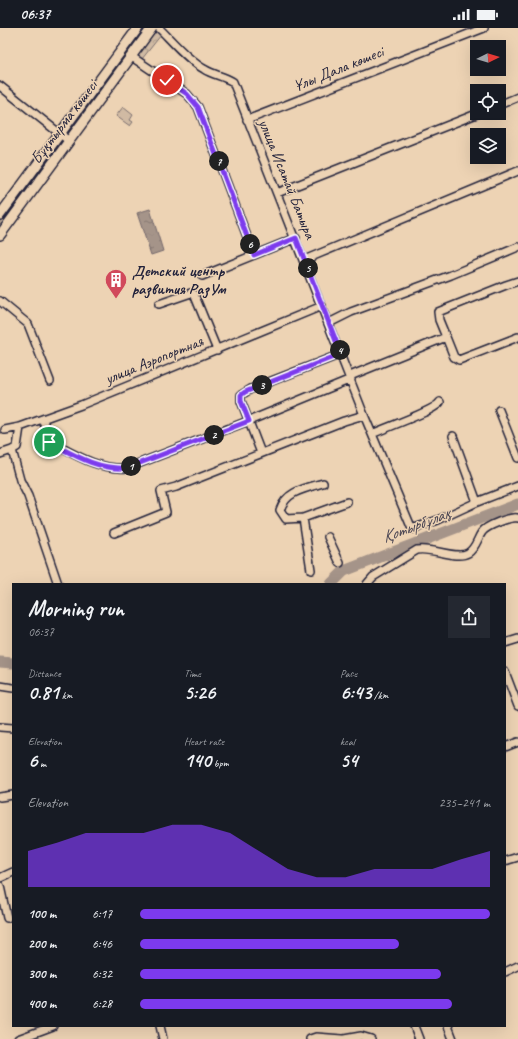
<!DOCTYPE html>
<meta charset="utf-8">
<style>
body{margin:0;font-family:Caveat,sans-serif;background:#242831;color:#f1f3f6;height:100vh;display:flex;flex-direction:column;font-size:15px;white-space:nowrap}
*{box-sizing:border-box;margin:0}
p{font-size:13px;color:#9ea1a6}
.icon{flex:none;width:22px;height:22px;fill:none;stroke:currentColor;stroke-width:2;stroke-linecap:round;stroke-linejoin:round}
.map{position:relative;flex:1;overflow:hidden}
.details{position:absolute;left:12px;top:555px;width:494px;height:444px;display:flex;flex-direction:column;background:#171b24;border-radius:0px;box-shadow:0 4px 16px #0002}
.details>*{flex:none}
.needle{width:26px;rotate:85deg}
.controls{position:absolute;left:470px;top:12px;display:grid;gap:8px}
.controls a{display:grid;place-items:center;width:36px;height:36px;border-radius:0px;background:#171b24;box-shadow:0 4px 16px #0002;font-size:20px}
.pin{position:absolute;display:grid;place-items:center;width:34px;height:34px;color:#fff;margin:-17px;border:2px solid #fff;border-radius:50%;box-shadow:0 1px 4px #0007}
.km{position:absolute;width:20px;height:20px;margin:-10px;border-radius:50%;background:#222;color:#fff;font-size:11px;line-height:20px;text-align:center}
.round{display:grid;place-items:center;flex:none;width:42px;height:42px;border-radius:0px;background:#242831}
.head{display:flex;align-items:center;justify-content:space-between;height:68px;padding:0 16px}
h1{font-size:22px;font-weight:800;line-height:30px}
.stats{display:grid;grid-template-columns:repeat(3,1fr);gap:6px;height:68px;padding:4px 16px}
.stats div{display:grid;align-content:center}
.stats b{font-size:20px;font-weight:800}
.stats small{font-size:11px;font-weight:400}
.stats p{font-size:11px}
.chart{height:112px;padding:8px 16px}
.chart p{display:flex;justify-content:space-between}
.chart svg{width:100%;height:72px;margin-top:4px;fill:#7c3aed;opacity:.7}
ul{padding:0 16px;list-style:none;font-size:13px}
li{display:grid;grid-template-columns:64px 48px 1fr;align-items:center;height:30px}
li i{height:10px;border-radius:5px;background:#7c3aed}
.status{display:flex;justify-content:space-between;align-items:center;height:28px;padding:0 20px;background:#171b24;direction:ltr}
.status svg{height:11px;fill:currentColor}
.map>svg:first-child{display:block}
.green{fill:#d0baa3;stroke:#796e6f}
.forest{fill:url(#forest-crowns);stroke:#796e6f}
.water{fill:url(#water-ripples);stroke:#71666a}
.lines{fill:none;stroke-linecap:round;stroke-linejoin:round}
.river{stroke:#a59489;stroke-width:11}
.minor-casing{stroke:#22223b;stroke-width:10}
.major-casing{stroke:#22223b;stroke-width:12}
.minor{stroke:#edd3b4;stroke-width:7}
.major{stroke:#edd3b4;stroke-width:9}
.route-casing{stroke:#fff;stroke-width:8}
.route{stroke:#7c3aed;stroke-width:5}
.labels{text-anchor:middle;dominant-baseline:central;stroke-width:3;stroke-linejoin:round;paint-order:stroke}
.street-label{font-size:16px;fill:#22223b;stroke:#edd3b4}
.poi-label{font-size:16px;font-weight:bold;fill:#22223b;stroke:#edd3b4;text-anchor:start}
.water-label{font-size:17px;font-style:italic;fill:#494452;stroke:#edd3b4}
</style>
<div class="status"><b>06:37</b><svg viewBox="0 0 49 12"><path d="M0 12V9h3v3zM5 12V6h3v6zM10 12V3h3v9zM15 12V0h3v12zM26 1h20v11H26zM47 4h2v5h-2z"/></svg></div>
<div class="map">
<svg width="518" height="1011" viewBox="0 0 518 1011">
<defs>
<pattern id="forest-crowns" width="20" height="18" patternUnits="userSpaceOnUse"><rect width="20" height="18" fill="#d0baa3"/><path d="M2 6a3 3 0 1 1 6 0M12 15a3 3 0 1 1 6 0" fill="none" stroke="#b2a08d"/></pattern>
<pattern id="water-ripples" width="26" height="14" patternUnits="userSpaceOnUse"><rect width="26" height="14" fill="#a59489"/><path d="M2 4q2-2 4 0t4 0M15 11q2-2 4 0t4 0" fill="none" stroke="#867871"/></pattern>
</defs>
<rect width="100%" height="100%" fill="#edd3b4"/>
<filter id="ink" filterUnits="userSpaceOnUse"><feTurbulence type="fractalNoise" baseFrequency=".025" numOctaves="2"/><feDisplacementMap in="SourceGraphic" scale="8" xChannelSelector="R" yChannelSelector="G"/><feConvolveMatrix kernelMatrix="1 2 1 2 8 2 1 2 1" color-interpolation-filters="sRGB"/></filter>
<g filter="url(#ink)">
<!-- green -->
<path class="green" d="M123 79 133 87 130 92 133 94 130 98 116 88Z
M60 112V117L0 199V193Z"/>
<!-- forest -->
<path class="forest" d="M155 0 161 7 142 31 136 27Z"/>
<!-- water -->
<path class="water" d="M150 181 163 223 151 227 137 185Z"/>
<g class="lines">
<!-- river -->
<path class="river" d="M331 556 344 543 518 476
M0 634 13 635"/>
<!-- minor casing -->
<g class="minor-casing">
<path id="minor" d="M159 0C172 13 189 33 204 41 213 47 224 48 233 54L364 387 412 501 438 492 477 474 453 408
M132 29 187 66 198 79 254 227
M0 58 69 113
M499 77 518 69
M247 92 484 0
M277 165 479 85
M304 232 518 143
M202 248 296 210
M0 273 28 296 50 353
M159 276 191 265 194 266 217 322
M329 295 351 284 451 247 518 219
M446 309 454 329 459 332 518 309
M350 348 446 309 439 292 438 284 506 257 518 253
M499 382 518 430
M43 391 49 413C74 426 98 442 127 440L256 390 351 351
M5 402 20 399
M372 406C384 400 435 383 440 374
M12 422 17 419 20 399 81 377 322 278
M261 425 241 373V367L251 361 341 326
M0 426 12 422 20 452 28 468 58 556
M477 474 518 458
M303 490 286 491 280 482C286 463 306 460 323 455
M114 505 166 484 161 463 176 459 344 393 364 387
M328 509 340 535
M311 542 303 490 347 474
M367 556 373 549 417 522C432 519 456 532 468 525 476 520 477 511 482 504 486 498 511 488 518 490
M505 615 518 611
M505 644 518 678
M0 658 13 660
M0 699 13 700
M505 719 518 714
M0 769 13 767
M505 833 518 829
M0 850 13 844
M0 858 7 890
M505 944 518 938
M160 998 163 1011
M414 998 419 1011
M448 998 453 1011
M18 1011 53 998
M310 1011 316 1009 342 1011
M344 1011 361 1008 371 1011"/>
</g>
<!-- major casing -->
<g class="major-casing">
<path id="major" d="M0 187 138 0
M0 207 152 0"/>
</g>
<!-- minor -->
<use href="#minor" class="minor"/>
<!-- major -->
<use href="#major" class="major"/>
</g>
</g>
<g class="lines" filter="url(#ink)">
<!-- route casing -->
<g class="route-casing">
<path id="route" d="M49 414C74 427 98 442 127 440L249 393 241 373V367L245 364 341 326 296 210 254 227 198 79 187 66 167 52"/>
</g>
<!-- route -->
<use href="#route" class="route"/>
</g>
<!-- icons -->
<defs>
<g id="building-pin" transform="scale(1.15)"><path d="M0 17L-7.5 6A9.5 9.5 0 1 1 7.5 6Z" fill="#d1495b" stroke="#edd3b4"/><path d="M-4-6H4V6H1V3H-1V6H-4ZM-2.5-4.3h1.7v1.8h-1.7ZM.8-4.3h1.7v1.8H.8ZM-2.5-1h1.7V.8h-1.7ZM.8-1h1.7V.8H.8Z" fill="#fff"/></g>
</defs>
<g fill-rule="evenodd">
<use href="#building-pin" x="116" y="252"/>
</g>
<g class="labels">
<!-- street labels -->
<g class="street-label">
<text transform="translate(338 41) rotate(-22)">Ұлы Дала көшесі</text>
<text transform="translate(64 94) rotate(-53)">Бұқтырма көшесі</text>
<text transform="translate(287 151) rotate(68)">улица Исатай Батыра</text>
<text transform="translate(154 332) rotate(-22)">улица Аэропортная</text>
</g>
<!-- poi labels -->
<g class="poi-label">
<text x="132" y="243">Детский центр<tspan x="132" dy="18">развития РазУм</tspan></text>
</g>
<!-- water labels -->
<g class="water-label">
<text transform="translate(416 497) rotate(-21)">Қотырбұлақ</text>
</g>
</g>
</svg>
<div class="controls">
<a><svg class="needle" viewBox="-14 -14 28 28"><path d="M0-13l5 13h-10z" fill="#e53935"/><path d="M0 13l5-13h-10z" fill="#9ea1a6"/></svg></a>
<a><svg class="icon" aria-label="locate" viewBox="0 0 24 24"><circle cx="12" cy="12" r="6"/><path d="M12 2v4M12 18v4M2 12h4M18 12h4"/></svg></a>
<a><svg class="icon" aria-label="layers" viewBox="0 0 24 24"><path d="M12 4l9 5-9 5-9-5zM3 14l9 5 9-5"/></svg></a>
</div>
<div class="pin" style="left:49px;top:414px;background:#1e9e55"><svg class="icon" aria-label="arrive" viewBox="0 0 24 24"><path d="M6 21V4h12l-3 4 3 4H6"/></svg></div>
<div class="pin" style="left:167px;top:52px;background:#d93025"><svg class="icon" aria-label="check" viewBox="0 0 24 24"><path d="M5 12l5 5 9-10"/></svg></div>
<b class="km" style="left:131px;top:438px">1</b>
<b class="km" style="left:214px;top:407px">2</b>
<b class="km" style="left:262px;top:357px">3</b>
<b class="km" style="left:340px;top:322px">4</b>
<b class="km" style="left:308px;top:240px">5</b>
<b class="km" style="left:250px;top:216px">6</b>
<b class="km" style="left:219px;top:133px">7</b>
<section class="details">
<div class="head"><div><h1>Morning run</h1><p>06:37</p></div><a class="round"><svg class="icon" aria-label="share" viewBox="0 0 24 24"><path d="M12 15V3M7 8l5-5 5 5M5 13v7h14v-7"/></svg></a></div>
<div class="stats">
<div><p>Distance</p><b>0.81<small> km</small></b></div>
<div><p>Time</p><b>5:26</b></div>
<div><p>Pace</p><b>6:43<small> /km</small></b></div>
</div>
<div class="stats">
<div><p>Elevation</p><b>6<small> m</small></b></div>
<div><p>Heart rate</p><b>140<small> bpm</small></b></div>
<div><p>kcal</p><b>54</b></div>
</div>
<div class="chart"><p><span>Elevation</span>235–241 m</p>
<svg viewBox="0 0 160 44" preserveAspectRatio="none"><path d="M0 44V22L10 17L20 11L30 11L40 11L50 6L60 6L70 11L80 22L90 33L100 38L110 38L120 33L130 33L140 33L150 27L160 22V44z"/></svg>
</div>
<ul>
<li><b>100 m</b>6:17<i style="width:100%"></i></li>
<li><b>200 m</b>6:46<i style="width:74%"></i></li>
<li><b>300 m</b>6:32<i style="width:86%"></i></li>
<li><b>400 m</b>6:28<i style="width:89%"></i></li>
</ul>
</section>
</div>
